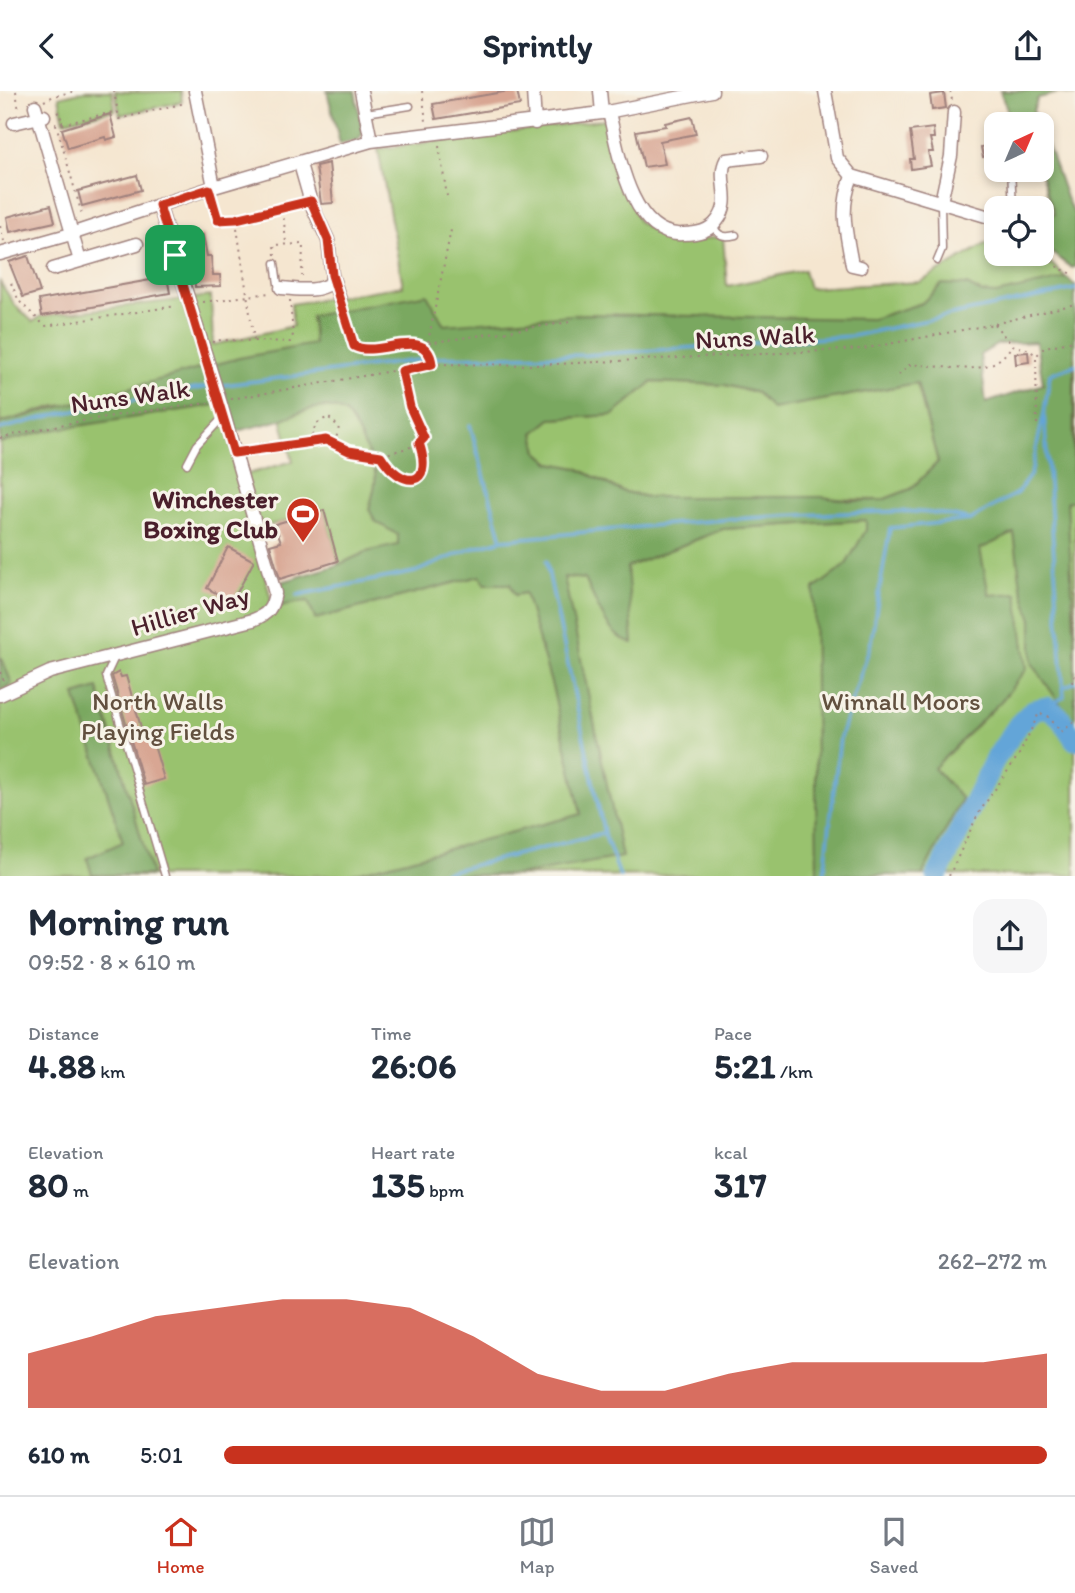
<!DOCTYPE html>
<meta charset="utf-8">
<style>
body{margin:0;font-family:Itim,sans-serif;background:#f6f6f7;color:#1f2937;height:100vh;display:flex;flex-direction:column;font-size:26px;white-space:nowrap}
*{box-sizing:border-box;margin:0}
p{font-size:23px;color:#747a83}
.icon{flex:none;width:38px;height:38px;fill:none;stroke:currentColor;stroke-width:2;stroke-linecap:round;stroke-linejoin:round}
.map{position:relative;height:785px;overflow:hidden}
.panel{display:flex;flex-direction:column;background:#fff;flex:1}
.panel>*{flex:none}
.needle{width:46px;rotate:44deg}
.fabs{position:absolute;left:984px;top:21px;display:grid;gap:14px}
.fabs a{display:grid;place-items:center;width:70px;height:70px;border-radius:14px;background:#fff;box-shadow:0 4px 10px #0003;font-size:35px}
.pin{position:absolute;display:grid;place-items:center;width:60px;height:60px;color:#fff;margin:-30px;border-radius:14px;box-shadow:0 4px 10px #0006}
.round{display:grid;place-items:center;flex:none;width:74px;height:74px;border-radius:21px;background:#f6f6f7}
.overview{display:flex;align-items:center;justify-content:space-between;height:119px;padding:0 28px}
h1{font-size:38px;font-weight:700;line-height:52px}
.stats{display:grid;grid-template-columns:repeat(3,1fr);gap:10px;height:119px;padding:7px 28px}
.stats div{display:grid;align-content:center}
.stats b{font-size:35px;font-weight:700}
.stats small{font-size:19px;font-weight:400}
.stats p{font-size:19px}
.chart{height:196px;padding:14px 28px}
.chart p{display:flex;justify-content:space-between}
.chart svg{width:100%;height:126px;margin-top:7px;fill:#c8321e;opacity:.7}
ul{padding:0 28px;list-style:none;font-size:23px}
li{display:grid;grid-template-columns:112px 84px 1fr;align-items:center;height:52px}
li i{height:18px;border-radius:9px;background:#c8321e}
header{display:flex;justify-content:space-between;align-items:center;height:91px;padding:0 28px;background:#fff;font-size:32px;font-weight:700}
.tabs{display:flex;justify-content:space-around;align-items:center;height:98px;border-top:2px solid #e0e1e3;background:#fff;font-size:19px;color:#747a83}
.tabs a{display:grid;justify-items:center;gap:4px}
.tabs .selected{color:#c8321e}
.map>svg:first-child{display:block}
.green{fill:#99c26e;stroke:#72704c;stroke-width:2}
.forest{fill:#7aa861;stroke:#626446;stroke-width:2;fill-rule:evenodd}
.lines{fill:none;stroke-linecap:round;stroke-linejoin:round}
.stream{stroke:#64a5d8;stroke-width:3.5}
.river{stroke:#64a5d8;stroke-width:21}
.building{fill:#d8a693}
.service-casing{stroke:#a0827e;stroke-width:9}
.minor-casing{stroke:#a0827e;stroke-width:15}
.path{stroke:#a0827e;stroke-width:2;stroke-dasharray:2 5;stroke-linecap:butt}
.service{stroke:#fff;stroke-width:6}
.minor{stroke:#fff;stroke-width:12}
.route-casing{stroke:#fff;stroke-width:14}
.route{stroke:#c8321e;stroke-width:9}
.labels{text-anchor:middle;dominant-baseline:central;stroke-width:6;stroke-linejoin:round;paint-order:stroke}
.street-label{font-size:26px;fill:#4a1f2b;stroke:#f7f3e8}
.poi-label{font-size:26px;font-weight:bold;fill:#4a1f2b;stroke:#f7f3e8;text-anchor:end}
.park-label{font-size:26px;fill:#62503f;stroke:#f7f3e8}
</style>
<header><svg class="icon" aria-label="back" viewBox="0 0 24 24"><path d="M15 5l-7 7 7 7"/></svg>Sprintly<svg class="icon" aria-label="share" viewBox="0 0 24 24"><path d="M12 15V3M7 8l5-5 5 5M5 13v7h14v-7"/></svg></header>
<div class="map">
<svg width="1075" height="785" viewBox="0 0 1075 785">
<rect width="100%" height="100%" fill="#f7f3e8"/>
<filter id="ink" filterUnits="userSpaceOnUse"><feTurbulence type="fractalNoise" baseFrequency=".0143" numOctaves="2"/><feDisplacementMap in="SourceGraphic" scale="14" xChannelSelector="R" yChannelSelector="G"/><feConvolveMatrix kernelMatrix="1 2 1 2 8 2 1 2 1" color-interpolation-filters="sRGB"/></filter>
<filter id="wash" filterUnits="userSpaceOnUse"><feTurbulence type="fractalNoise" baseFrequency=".00686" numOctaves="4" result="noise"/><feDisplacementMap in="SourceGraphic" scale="28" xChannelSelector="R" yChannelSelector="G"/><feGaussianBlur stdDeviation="1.57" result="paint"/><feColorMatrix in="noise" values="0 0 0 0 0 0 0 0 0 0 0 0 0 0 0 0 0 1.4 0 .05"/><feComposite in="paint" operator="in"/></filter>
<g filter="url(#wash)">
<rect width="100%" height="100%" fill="#f5e6d0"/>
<!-- green -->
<path class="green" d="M84 0H112L115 19 64 30 59 6Z
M115 0C135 3 159 0 181 0L182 11 120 24Z
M606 28 638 130 672 153 723 145 727 195 804 179 809 197 920 191 996 147V163H1041L1075 195 853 245 56 315 0 332V191L15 214 33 231 41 225 211 205 213 254 293 235 291 213 403 195 378 58Z
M1075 274V784L0 785V352L45 340 220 310 273 516 487 479 673 458 723 438 866 429V438L1051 421 1053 280Z
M430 277 484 477 346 501 324 420 260 437 245 384 293 370 274 303Z
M652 291 725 294 757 302 772 318 917 292 938 371 911 398 882 409 647 406 621 400 577 377 551 372 538 361 534 342 551 328 613 324Z"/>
<!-- forest -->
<path class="forest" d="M327 0H355L363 42 358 49 340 53Z
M1000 0H1075V4L1059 2 1038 7 1033 20 1041 33H1018L1016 24 1008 21Z
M1041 35 1067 109 1075 124V176L1072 177 1041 154V125L1054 123 1040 79Z
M1067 187 1075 195 1073 390 1075 391V410H1067L1075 554V635L1032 572V529L1021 495 1014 442 980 458 989 504 1017 502 1027 578 1002 609 934 677 962 708 922 784H817L814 498 845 475 866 439V429L723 438 627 476 633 552C608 549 595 508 585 488L564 486 622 766 519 784H349L581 723 553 599 525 502 515 504 510 493H485L480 485 315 528 308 510 280 515 282 503 278 492 338 474 366 461 398 454V444L375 430 369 418C378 386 379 383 363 352 359 344 353 330 347 324 327 307 299 322 280 329 264 334 248 337 232 341L220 310 215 314 45 340 0 352V332L239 267 314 253 311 225 427 203 444 234 584 223 872 228 922 212 942 193 967 194 982 202 996 203ZM1036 251 1043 293 986 312 980 264 998 253ZM652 291 725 294 757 302 772 318 917 292 938 371 911 398 882 409 853 410 822 406H647L621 400 577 377 551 372 538 361 534 342 551 328 613 324Z
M0 565 12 592 0 599Z
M98 597 152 784H92L87 767 123 751 75 604Z"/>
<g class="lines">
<!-- stream -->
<path class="stream" d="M470 334 502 449
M0 338 58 323 201 297 443 266 587 264 852 245 1075 198
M297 504 415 481 470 458 502 449C610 439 718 427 827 423 875 421 923 416 970 429
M1064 596 1075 591
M1047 616 1064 606 1044 322 1050 283 1075 274
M604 742 620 785
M430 785 604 742 546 470
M824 785 840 646 870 555 890 437 970 429 1017 402 1031 383 1044 322"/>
<!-- river -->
<path class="river" d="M937 785 994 670 1018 634 1033 619 1047 616 1059 625 1075 649"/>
</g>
<g id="blocks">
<!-- building -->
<path class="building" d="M509 0H517L520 14 436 28 433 13Z
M944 2 946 17 932 19 930 4Z
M110 23 116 46 106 49 105 46 68 57 62 38Z
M692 26 696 43 660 50 665 73 644 76 636 40 666 35 665 32Z
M933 37 934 47H930L933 61H928L931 75 911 78 910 68H914L910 40Z
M996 53V63L983 66 981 56Z
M329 72 333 112 321 113 316 75Z
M137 84 141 99 82 115 78 100Z
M51 114 55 131 10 141 7 126Z
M203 144 207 165H211L213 184H220L221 195 195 196 194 177H191L189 157H186L184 147Z
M28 165 40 201 23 206 9 171Z
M167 186 170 202 42 225 39 209Z
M1028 261 1029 271 1016 273 1015 262Z
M324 419 338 470 280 488 270 454 281 451 275 433Z
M228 456 254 470 232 511 207 497Z
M119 581 121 586 126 585 143 643 150 641 164 688 144 694 112 585Z"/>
</g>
</g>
<g filter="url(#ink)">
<use href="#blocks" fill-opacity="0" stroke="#a0827e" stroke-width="2"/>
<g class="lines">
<!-- service casing -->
<g class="service-casing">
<path id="service" d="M366 22 410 15
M1011 79 1013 117
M712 134C719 145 723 147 736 144
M937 170 942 158 941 113
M275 172 278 193 281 197
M187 373 197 354 224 325
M115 566 106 585 165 785"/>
</g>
<!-- minor casing -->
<g class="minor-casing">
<path id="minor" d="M195 0 214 96
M361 0 371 50
M533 0 535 32
M600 0 602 22
M825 0 837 67 852 85 996 128
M35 15 80 170
M609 21C618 60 631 147 683 143 696 143 709 141 717 130 734 109 716 88 726 69L761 65
M14 32 44 25
M300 73 312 115 328 149 332 184 340 209
M852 85C839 120 846 139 852 174L861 176
M941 111 951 65 954 21
M0 163 71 143 214 96 371 50 602 22 712 0
M53 178 137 153
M281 197C298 198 317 202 331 192L332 184
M0 604 50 581 253 529C268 523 272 518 275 502L220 310 159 114"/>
</g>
<!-- path -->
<path class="path" d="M16 0 19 20
M114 0 119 28 185 12
M422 0 426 30
M950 0 952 9
M44 10 54 5 76 0
M57 22 59 21 63 33 117 20
M63 31 56 33 83 127
M439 55 447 105
M212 111 218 129 235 128 300 113
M283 120 286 152
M236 130 254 249
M0 135 4 150
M1041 161 1059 177 1075 184
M275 164 274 154 303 153 302 185
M11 192 19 210 45 235 176 215
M203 211 270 202
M343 220 354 255C378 269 424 233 432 272
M994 233 1012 254 1030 259 1035 264
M212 251 221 249 290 251 293 244 290 209
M428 251 451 139
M426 258 428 252 570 231
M899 284 909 274C943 272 990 292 1012 254
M231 308 432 273 536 274 862 258 994 233 1075 213
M1037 333 1036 265 1045 256 1075 250
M0 347C68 330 138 321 208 312
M315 351 312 344 316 333 328 326 339 336 335 352
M246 360 326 349 349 360 365 361 379 365 418 354 424 347 410 316 403 281
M382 367C393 384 408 398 425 378V369L420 353
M0 581 4 590
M1075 585 1071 589 1075 595
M949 785 978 723 1020 662 1039 622 1048 625 1061 641 1075 630"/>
<!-- service -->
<use href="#service" class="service"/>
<!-- minor -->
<use href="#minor" class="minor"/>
</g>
</g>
<g class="lines" filter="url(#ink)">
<!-- route casing -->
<g class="route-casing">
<path id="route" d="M209 98 218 129 236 128 311 110 328 149 332 184 354 255C377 268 427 233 432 273L402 280 410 316 424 347 419 352C435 398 401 398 381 365L349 360 326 349 234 362 159 114Z"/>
</g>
<!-- route -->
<use href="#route" class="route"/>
</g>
<!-- icons -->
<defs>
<g id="stadium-pin" transform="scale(1.75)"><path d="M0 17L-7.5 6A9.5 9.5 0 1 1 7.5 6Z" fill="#c8321e" stroke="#f7f3e8"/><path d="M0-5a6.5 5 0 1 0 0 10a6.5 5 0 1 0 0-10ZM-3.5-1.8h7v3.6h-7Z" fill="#fff"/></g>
</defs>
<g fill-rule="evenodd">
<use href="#stadium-pin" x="303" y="423"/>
</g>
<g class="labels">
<!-- street labels -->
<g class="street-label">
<text transform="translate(755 246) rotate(-3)">Nuns Walk</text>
<text transform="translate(130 305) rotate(-8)">Nuns Walk</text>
<text transform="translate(190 520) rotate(-16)">Hillier Way</text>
</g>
<!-- poi labels -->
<g class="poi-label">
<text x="278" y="408">Winchester<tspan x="278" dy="30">Boxing Club</tspan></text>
</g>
<!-- park labels -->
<g class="park-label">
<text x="158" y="610">North Walls<tspan x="158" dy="30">Playing Fields</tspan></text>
<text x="901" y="610">Winnall Moors</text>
</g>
</g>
</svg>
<div class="fabs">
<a><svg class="needle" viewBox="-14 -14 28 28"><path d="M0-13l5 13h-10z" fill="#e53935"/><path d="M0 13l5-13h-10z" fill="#747a83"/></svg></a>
<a><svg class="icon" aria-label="locate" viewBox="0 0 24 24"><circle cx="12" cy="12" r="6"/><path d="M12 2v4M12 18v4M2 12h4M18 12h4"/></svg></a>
</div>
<div class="pin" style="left:175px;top:164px;background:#1e9e55"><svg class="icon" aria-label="arrive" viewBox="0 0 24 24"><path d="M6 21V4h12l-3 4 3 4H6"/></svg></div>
</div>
<section class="panel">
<div class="overview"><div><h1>Morning run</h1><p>09:52 · 8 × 610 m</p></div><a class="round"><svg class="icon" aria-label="share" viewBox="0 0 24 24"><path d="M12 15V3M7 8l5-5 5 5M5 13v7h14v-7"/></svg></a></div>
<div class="stats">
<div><p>Distance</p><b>4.88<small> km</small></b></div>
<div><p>Time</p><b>26:06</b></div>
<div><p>Pace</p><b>5:21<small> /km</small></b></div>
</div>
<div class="stats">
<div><p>Elevation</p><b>80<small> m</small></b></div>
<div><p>Heart rate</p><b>135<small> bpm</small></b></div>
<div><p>kcal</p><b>317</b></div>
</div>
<div class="chart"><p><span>Elevation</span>262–272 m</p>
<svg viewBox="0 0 160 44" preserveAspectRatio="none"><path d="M0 44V25L10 19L20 12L30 9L40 6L50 6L60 9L70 19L80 32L90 38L100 38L110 32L120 28L130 28L140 28L150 28L160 25V44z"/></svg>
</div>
<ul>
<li><b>610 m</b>5:01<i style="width:100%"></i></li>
</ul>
</section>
<nav class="tabs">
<a class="selected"><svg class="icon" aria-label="home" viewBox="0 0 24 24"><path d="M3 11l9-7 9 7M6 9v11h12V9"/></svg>Home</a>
<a><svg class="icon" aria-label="map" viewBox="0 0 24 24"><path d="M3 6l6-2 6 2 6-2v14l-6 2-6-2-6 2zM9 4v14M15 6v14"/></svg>Map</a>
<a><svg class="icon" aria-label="saved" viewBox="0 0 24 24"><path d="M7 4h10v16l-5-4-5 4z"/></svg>Saved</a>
</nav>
